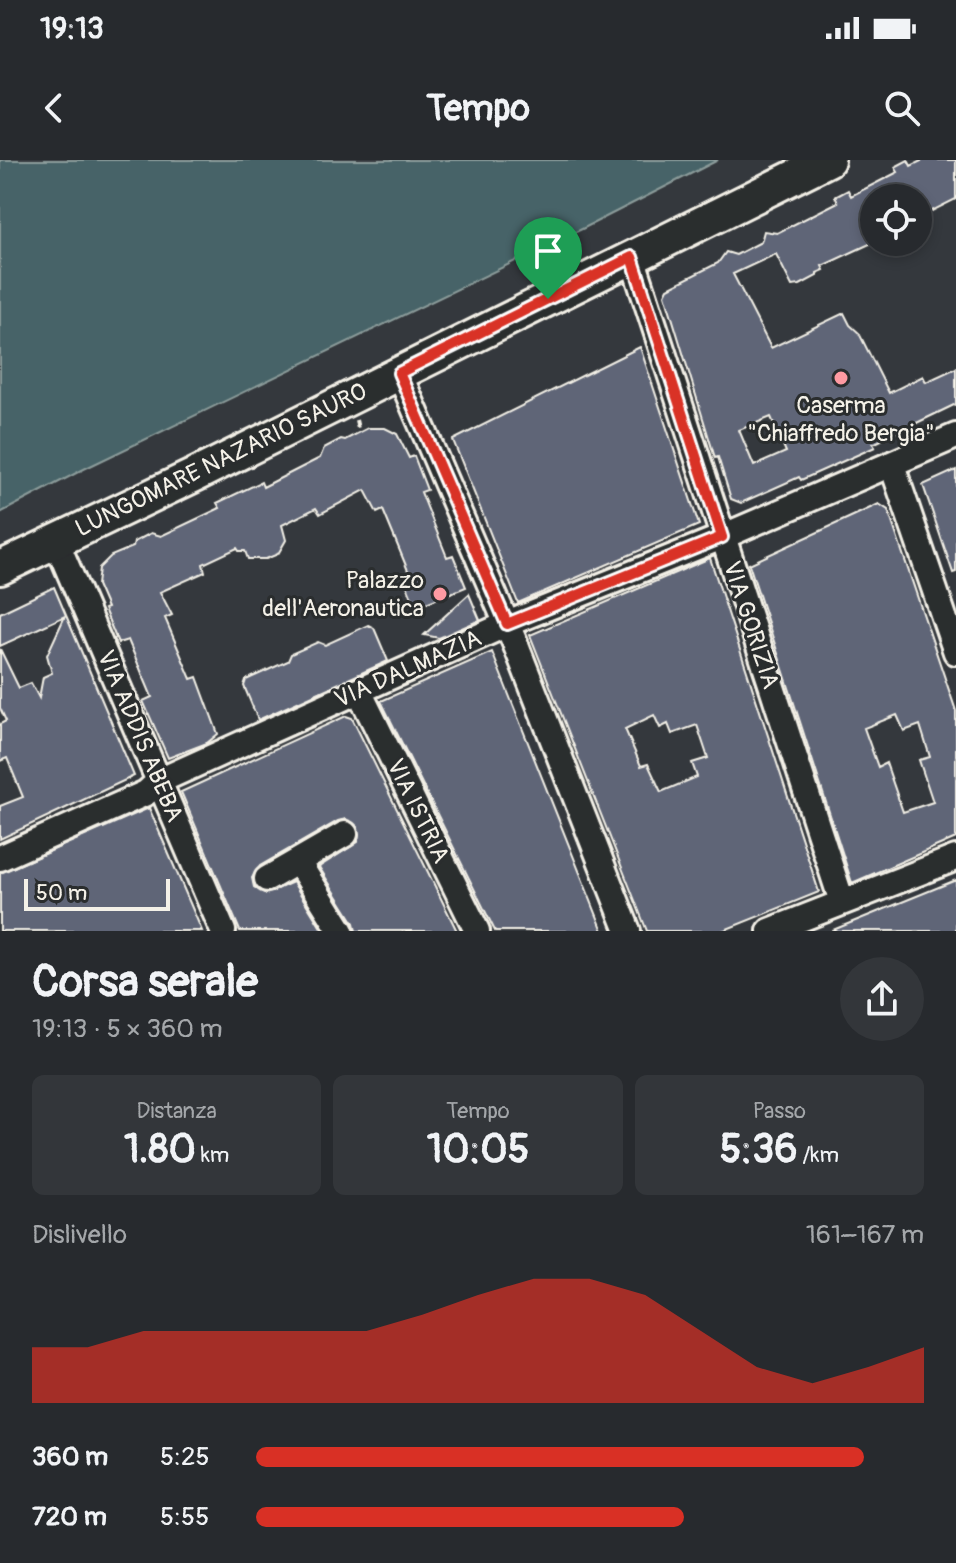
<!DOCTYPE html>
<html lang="it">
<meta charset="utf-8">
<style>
body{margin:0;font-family:Pangolin,sans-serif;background:#33363a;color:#f1f3f6;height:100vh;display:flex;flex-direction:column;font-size:30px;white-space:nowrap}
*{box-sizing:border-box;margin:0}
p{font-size:26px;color:#a4a7aa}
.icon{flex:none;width:44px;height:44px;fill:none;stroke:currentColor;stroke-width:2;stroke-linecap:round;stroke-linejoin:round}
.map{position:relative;height:771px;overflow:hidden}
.side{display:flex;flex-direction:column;background:#272a2e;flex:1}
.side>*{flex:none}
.tools{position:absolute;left:860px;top:24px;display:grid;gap:16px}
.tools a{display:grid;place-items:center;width:72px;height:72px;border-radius:50%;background:#272a2e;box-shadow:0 4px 12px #0003,0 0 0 2px #43464a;font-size:40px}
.scale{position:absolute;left:24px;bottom:20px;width:146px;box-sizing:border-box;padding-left:8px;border:4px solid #f4f1e8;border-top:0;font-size:22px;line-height:28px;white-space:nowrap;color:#f4f1e8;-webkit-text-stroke:6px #2a2d2e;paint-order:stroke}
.pin{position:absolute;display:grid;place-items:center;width:68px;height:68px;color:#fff;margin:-82px -34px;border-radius:50% 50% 50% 0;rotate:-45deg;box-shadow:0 0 8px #0007}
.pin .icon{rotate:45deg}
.round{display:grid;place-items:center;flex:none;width:84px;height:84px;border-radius:42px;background:#33363a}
.summary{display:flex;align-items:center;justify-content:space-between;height:136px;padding:0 32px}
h1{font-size:44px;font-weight:700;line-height:60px}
.stats{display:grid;grid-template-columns:repeat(3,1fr);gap:12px;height:136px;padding:8px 32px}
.stats div{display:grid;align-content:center;border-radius:12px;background:#33363a;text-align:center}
.stats b{font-size:40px;font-weight:700}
.stats small{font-size:22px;font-weight:400}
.stats p{font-size:22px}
.chart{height:224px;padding:16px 32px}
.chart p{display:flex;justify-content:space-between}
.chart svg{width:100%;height:144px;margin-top:8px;fill:#d93025;opacity:.7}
ul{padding:0 32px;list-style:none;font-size:26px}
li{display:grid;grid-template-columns:128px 96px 1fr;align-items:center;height:60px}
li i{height:20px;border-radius:10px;background:#d93025}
.status{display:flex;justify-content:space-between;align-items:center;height:56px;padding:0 40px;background:#272a2e;direction:ltr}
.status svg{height:22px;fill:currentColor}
header{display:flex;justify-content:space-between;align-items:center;height:104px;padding:0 32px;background:#272a2e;font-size:36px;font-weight:700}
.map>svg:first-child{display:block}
.water{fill:#466467;stroke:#8c9c9b;stroke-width:2}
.building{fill:#5e6577;stroke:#f4f1e8;stroke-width:2;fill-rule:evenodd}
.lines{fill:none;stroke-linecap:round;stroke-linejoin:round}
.minor-casing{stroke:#f4f1e8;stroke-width:30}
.major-casing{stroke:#f4f1e8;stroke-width:38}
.path{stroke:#f4f1e8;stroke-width:4;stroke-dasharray:8 6;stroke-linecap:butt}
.minor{stroke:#2a2d2e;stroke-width:24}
.major{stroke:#2a2d2e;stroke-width:32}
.route-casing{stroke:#fff;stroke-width:16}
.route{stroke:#d93025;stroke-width:10}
.poi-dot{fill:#ff9aa2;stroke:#2a2d2e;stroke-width:3}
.labels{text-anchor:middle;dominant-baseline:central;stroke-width:6;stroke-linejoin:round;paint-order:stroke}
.poi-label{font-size:24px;fill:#f4f1e8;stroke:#2a2d2e}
.street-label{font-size:24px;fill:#f4f1e8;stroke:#2a2d2e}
</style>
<div class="status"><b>19:13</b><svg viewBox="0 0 49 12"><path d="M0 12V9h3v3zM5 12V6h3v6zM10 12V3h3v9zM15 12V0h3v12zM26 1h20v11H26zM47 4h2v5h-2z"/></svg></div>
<header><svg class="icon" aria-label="back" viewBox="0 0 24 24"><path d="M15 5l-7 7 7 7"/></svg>Tempo<svg class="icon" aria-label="search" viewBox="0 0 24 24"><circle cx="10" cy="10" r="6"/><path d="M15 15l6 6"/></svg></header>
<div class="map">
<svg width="956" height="771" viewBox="0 0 956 771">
<rect width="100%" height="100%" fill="#34383d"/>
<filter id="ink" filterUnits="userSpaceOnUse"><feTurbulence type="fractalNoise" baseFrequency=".0125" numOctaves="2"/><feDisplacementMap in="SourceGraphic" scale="16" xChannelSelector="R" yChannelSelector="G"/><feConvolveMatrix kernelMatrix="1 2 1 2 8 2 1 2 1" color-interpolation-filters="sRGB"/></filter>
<g filter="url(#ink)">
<!-- water -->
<path class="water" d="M0 0H718L584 68 84 309 0 353Z"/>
<!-- building -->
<path class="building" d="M908 0 911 6 923 0H956V39L918 58V38H874V82L822 106 824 110 817 113V116L800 125 792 126 776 94 733 114 771 188 844 153 850 165 859 173 889 233 923 216 926 222 956 208V244L873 284 875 287 801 320 799 317 741 343 731 339 718 297 715 298 665 134 668 128 718 103 726 92 736 95 761 82 764 71 777 73 838 42 835 37 848 30 851 36 898 12 895 7ZM771 257 786 292 754 306 739 270Z
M640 187 699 365 518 443 453 280Z
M368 268H385L397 274 409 298 414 296 427 330 421 332 447 397 453 395 466 427 416 447 403 416 409 413 383 350 377 353 365 330 320 354 316 348 282 365 286 380 278 394 266 399H248L245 391H239L237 388 203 404 205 412 160 432 172 455 165 458 191 519 197 517 218 574 207 583 168 598 143 541 152 537 128 480 118 483 104 449 107 448 97 425 99 408 111 396 133 387 134 382 151 373 161 376 220 348 217 343 261 322 263 327 320 298 324 288 341 279 345 280Z
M956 310V412L953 413 923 325Z
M879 344 888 350 956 551V678L852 723 749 404ZM897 555 904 571 920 565 930 597 919 600 933 642 903 652 886 603 878 607 864 568Z
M710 398 819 732 722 771H647L530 475ZM654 555 660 568 668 564 672 574 697 565 708 598 692 603 697 617 661 632 648 604 641 606 625 569Z
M54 427 134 616 0 679V646L23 637 7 598 0 601V564L6 561 0 548V489L19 528 31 523 39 538 43 517 52 513 47 495 65 456 0 486V453Z
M469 434 480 460 439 478 424 475Z
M368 465 374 468 388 501 258 560 244 526 246 520 288 501 291 494 318 482 325 485Z
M492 492 511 540 603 771H495L381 541Z
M346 556 352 558 457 771H356L354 763 319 707 358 682V667L346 659 338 661 260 706 252 718 254 727 266 734 293 722 323 771H240L181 632Z
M149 648 202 771H0V713Z
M956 720V771H833V770Z"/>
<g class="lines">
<!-- minor casing -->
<g class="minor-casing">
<path id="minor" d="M632 97 842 742
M399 213 515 483 628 771
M892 305 956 492
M56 381 223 771
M359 531 477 771
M0 698 146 633 159 621 507 464 722 377 956 276
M298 702 341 771
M267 719 345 674
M770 771 956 698"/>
</g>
<!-- major casing -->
<g class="major-casing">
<path id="major" d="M0 408 197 314 828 0"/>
</g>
<!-- path -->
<path class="path" d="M356 260 359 273"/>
<!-- minor -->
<use href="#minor" class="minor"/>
<!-- major -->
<use href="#major" class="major"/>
</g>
</g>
<g class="lines" filter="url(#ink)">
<!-- route casing -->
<g class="route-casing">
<path id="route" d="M632 97 722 377 507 464 399 213Z"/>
</g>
<!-- route -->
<use href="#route" class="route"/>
</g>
<!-- markers -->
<g class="poi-dot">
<circle cx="841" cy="218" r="8"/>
<circle cx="440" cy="434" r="8"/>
</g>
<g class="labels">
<!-- poi labels -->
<g class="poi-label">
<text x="841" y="245">Caserma<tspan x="841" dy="28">"Chiaffredo Bergia"</tspan></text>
<text x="424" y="420" text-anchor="end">Palazzo<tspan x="424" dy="28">dell'Aeronautica</tspan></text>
</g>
<!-- street labels -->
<g class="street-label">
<text transform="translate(221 300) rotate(-26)">LUNGOMARE NAZARIO SAURO</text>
<text transform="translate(751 465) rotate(72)">VIA GORIZIA</text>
<text transform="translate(408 509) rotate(-24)">VIA DALMAZIA</text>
<text transform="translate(140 576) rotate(67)">VIA ADDIS ABEBA</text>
<text transform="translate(418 651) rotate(64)">VIA ISTRIA</text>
</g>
</g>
</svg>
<div class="tools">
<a><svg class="icon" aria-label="locate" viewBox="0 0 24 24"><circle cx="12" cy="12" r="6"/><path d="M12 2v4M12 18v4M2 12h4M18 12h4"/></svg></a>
</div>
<div class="scale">50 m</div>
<div class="pin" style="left:548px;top:139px;background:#1e9e55"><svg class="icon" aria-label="arrive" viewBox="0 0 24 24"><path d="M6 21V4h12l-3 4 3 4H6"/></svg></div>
</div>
<section class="side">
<div class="summary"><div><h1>Corsa serale</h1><p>19:13 · 5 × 360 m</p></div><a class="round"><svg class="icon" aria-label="share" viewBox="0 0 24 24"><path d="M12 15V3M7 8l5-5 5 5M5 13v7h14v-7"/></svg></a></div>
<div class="stats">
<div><p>Distanza</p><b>1.80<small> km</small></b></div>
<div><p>Tempo</p><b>10:05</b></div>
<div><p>Passo</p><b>5:36<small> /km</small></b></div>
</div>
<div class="chart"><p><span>Dislivello</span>161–167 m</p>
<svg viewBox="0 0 160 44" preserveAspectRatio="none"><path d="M0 44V27L10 27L20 22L30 22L40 22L50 22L60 22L70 17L80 11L90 6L100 6L110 11L120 22L130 33L140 38L150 33L160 27V44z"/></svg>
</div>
<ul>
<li><b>360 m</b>5:25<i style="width:91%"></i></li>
<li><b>720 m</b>5:55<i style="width:64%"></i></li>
</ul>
</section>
